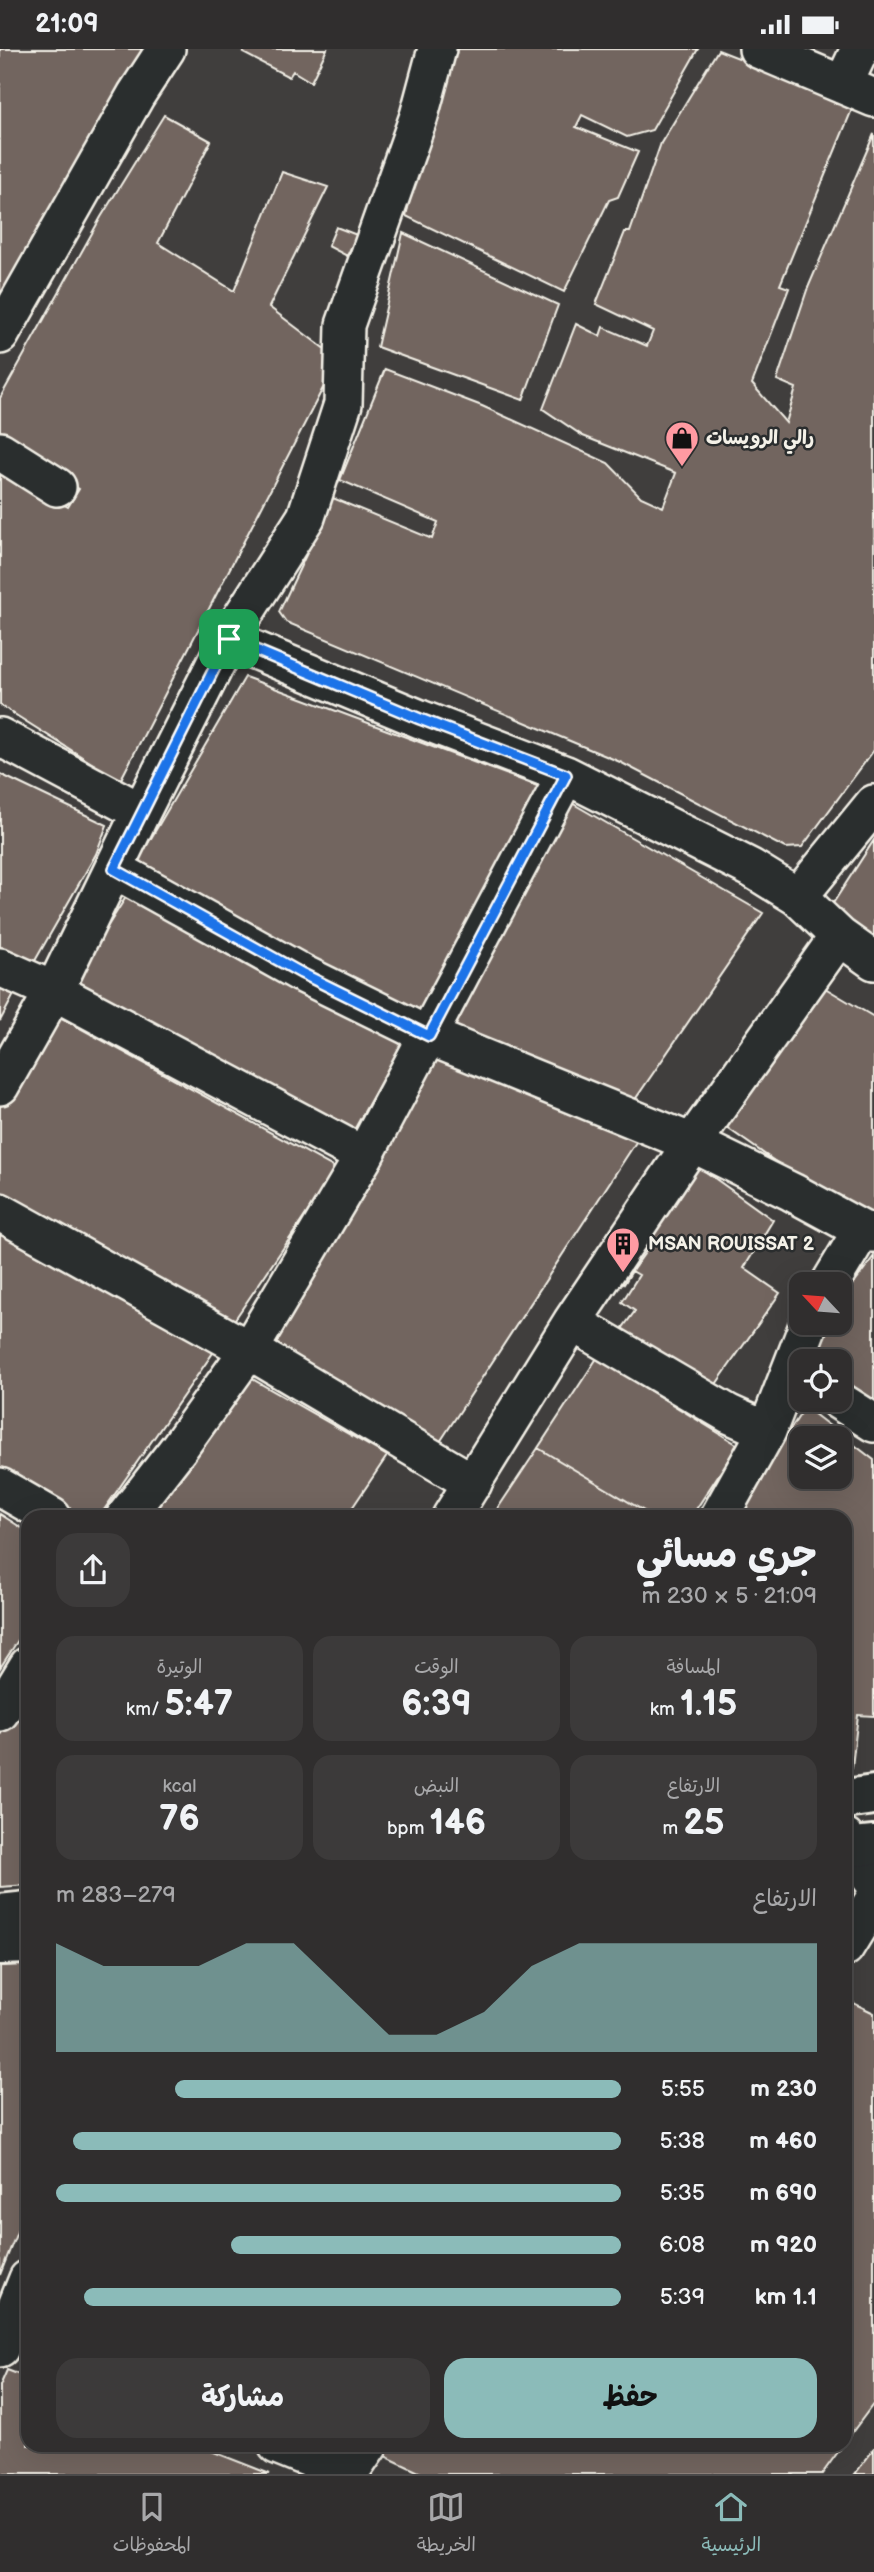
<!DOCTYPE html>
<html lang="ar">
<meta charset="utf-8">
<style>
body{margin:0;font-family:"Balsamiq Sans","Playpen Sans Arabic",sans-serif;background:#3c3a3a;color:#f1f3f6;direction:rtl;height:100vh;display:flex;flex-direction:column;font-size:26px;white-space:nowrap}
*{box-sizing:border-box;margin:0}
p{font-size:23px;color:#a8a8aa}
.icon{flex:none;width:38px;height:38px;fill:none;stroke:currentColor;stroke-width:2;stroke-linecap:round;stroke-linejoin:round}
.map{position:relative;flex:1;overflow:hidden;direction:ltr}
.panel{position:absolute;left:21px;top:1461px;width:831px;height:942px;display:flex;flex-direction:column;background:#302e2e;border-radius:21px;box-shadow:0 7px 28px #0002,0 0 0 2px #4b4a4a;direction:rtl}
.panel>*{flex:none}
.needle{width:46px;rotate:296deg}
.controls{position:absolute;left:789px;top:1223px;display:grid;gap:14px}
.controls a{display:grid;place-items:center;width:63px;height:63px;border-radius:14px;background:#302e2e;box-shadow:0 7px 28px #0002,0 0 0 2px #4b4a4a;font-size:35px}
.pin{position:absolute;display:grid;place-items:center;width:60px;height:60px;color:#fff;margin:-30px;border-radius:14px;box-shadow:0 4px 10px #0006}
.round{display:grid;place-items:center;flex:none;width:74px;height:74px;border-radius:21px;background:#3c3a3a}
.head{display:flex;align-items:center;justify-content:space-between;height:119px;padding:0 35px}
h1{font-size:38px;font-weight:700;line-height:52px}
.stats{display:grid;grid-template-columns:repeat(3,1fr);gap:10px;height:119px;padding:7px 35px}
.stats div{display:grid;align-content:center;border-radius:18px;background:#3c3a3a;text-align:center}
.stats b{font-size:35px;font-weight:700}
.stats small{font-size:19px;font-weight:400}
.stats p{font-size:19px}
.chart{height:196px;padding:14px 35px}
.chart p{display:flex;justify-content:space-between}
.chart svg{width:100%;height:126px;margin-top:7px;fill:#8bbbb9;opacity:.7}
.primary-button{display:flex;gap:14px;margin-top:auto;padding:14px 35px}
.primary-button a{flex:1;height:80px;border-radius:21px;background:#8bbbb9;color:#111;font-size:28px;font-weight:700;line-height:80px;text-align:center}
.primary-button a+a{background:#3c3a3a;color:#f1f3f6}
ul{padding:0 35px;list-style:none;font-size:23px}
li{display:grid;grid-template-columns:112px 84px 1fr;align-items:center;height:52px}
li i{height:18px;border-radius:9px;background:#8bbbb9}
.status{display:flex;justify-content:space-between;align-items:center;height:49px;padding:0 35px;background:#302e2e;direction:ltr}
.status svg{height:19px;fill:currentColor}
.tab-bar{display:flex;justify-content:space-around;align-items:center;height:98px;border-top:2px solid #4b4a4a;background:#302e2e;font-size:19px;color:#a8a8aa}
.tab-bar a{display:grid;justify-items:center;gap:4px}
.tab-bar .active{color:#8bbbb9}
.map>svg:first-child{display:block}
.building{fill:#72655f;stroke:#f4f1e8;stroke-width:2;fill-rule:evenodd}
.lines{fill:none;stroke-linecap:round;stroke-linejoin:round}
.street-casing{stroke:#f4f1e8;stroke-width:42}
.secondary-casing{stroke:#f4f1e8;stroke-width:44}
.street{stroke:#2a2d2e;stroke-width:37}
.secondary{stroke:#2a2d2e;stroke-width:38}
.route-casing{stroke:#fff;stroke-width:14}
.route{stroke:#1a73e8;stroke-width:9}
.labels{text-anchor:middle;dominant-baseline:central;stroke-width:5;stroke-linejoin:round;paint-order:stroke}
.poi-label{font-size:19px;font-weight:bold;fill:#f4f1e8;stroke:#2a2d2e;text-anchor:start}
</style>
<div class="status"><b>21:09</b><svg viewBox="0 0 49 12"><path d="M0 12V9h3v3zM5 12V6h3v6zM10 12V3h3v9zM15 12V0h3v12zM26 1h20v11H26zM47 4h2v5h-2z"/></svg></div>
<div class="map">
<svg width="874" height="2425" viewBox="0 0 874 2425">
<rect width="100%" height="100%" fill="#403e3d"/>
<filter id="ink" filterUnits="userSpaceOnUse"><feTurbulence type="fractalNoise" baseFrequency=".0143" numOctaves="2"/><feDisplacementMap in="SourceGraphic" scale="14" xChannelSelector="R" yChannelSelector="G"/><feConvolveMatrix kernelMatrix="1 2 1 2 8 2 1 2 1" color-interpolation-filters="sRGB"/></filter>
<g filter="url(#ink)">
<!-- building -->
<path class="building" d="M0 0H151L0 251Z
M246 0H327L311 33 293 22 289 28 243 4Z
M451 0H698L652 81 627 88 582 66 576 78 638 103 618 148 609 151 564 243 406 167 419 112Z
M718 1 790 29 853 58 780 236 789 239 752 335 786 374 796 339 777 331 807 241 874 85V701L802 798 785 799 620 713 286 573 279 563 333 449 432 490 438 473 340 431 385 320 482 357 608 414 641 448 663 458 676 424 583 387 543 360 576 275 600 287 603 278 647 297 653 282 596 255 625 183H630L661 94Z
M164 66 211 92 158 194 234 242 282 123 328 138 269 258 338 310 120 732 0 656V420L68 458 79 440 0 387V349L101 168Z
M336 178 357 186 347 207 328 197Z
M403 184 558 256 523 351 377 298Z
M245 628 540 738 425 965 274 892 136 815Z
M0 725 107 776 96 805 28 924 0 911Z
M563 749 763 864 632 1055 450 976Z
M874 791V891L828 862Z
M131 840 407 986 354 1081 65 945Z
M0 932 17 940 0 972Z
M820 936 874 968V1165L830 1151 723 1076Z
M49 962 337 1120 231 1276 0 1148V1045Z
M434 1008 640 1087 438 1396 258 1293Z
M699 1118 773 1171 744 1219 780 1244 712 1341 619 1284 635 1262 622 1253 639 1226 632 1222 651 1195 641 1190 678 1121Z
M0 1175 217 1298 99 1468H67L0 1425Z
M874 1207V1358L840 1333V1312H812L824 1274H840V1236L843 1229 854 1234Z
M622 1214 632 1222 624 1235 613 1228Z
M597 1309 738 1396 691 1468H654L538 1399Z
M240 1323 387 1407 346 1468H141Z
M805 1358 874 1411V1667L858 1666 852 1718 845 1719V1468H733ZM802 1390H840V1428H802Z
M538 1399 654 1468H492Z
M0 1465 28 1483V1576L0 1619Z
M28 1643V1836L0 1838V1686Z
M28 1915V2155L0 2226V1917Z
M845 1950 874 1964V2354L845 2393Z
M7 2321 28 2329V2396H196L270 2425H0V2337Z
M373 2396H843L822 2425H423L370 2400Z
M874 2400V2425H855Z"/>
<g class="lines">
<!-- street casing -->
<g class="street-casing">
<path id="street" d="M758 0 874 49
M843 36 860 0
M0 286 136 46 166 0
M0 402 57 438
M228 590 306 468 343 355 345 276 419 67 437 0
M0 688 141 763 228 590 420 670 566 726 751 819 798 848 839 887 692 1094 572 1273 451 1468
M114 820 301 924 429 987 692 1094 792 1143 862 1181 874 1184
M798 848 874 755
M839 887 874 912
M0 918 54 942 364 1107
M0 1037 54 942 141 763
M0 1163 249 1301 473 1434
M829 1236 862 1181
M572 1273 729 1365 767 1382 809 1274
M838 1351 874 1374
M0 1438 52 1468
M125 1468 178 1400 249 1301 364 1107 566 726
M719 1468 767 1382
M0 1663 28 1617
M845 1789 848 1799 874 1833
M845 1898 874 1851
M0 2299 28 2230
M277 2396 349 2425
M349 2425 369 2396"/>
</g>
<!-- secondary casing -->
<g class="secondary-casing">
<path id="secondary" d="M845 1750 874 1746
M845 1799 874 1796
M0 1865 28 1862
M0 1896 28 1895"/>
</g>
<!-- street -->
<use href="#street" class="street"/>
<!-- secondary -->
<use href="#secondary" class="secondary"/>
</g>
</g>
<g class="lines" filter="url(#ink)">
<!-- route casing -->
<g class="route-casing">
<path id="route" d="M229 590 420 670 566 726 429 987 301 924 114 820Z"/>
</g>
<!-- route -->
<use href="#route" class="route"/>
</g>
<!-- icons -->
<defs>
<g id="shop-pin" transform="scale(1.75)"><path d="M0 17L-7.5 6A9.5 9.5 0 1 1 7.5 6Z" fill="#ff9aa2" stroke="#2a2d2e"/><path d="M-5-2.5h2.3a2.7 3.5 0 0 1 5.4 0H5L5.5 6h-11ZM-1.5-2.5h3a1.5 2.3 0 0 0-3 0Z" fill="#111"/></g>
<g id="building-pin" transform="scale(1.75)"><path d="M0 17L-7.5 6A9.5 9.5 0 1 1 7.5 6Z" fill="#ff9aa2" stroke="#2a2d2e"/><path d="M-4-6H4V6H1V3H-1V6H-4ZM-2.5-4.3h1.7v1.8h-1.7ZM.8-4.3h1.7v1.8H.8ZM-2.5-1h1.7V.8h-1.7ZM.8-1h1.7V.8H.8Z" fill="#111"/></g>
</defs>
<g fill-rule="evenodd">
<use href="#shop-pin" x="682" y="389"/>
<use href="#building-pin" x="623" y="1195"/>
</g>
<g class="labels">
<!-- poi labels -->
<g class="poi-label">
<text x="706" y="389">رالي الرويسات</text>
<text x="648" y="1195">MSAN ROUISSAT 2</text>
</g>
</g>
</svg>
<div class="controls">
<a><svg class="needle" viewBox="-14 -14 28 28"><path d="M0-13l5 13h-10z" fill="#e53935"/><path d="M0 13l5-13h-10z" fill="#a8a8aa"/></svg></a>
<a><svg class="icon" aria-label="locate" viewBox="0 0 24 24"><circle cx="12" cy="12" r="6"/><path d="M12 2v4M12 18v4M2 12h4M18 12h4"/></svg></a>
<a><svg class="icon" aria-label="layers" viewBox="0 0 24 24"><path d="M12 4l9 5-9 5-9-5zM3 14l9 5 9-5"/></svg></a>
</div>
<div class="pin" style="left:229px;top:590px;background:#1e9e55"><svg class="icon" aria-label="arrive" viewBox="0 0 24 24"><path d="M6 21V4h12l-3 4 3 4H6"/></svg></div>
<section class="panel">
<div class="head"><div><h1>جري مسائي</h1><p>21:09 · 5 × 230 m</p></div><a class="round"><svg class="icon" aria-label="share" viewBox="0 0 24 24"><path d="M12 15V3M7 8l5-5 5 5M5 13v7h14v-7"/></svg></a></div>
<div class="stats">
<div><p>المسافة</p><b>1.15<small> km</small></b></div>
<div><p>الوقت</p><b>6:39</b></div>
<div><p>الوتيرة</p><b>5:47<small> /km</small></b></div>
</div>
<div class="stats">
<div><p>الارتفاع</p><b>25<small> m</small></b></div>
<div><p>النبض</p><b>146<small> bpm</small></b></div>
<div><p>kcal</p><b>76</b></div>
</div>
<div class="chart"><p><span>الارتفاع</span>279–283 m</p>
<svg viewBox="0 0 160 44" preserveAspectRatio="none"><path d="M0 44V6L10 14L20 14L30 14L40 6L50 6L60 22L70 38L80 38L90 30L100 14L110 6L120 6L130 6L140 6L150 6L160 6V44z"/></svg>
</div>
<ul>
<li><b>230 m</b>5:55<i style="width:79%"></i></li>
<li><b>460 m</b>5:38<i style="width:97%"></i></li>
<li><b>690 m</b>5:35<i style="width:100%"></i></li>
<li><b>920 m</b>6:08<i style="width:69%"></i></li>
<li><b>1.1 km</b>5:39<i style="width:95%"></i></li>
</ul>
<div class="primary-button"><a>حفظ</a><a>مشاركة</a></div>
</section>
</div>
<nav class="tab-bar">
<a class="active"><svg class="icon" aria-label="home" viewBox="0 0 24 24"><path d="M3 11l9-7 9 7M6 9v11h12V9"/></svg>الرئيسية</a>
<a><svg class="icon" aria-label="map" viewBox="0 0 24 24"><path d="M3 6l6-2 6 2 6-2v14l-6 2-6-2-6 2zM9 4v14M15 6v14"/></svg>الخريطة</a>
<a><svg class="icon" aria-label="saved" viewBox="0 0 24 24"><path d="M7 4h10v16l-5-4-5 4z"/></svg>المحفوظات</a>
</nav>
